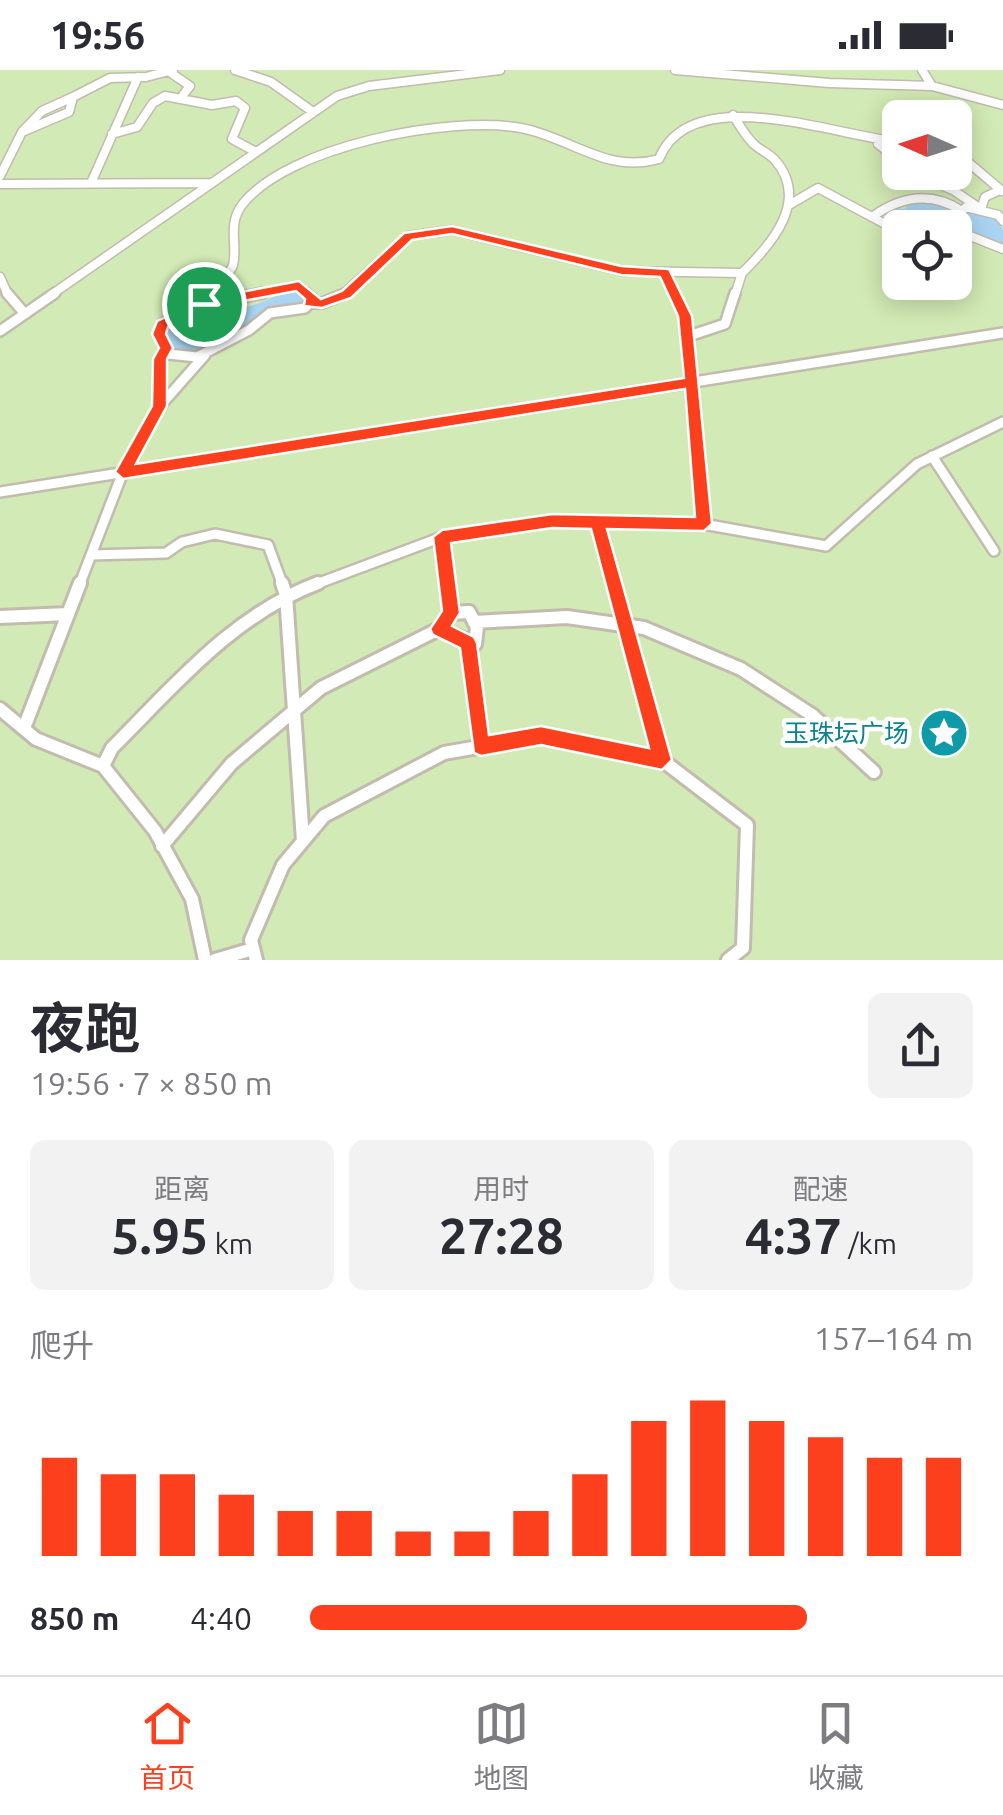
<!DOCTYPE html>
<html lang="zh">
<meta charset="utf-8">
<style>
body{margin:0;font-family:Ubuntu,"Noto Sans SC",sans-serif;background:#f2f2f3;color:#2b2b33;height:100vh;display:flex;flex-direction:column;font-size:38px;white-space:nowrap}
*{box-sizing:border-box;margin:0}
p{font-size:32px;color:#7c7c81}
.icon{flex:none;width:55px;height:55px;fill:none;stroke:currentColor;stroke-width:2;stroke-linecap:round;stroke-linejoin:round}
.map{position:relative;height:890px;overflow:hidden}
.sheet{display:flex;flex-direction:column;background:#fff;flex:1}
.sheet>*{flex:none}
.needle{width:65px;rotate:273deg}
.tools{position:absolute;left:882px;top:30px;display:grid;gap:20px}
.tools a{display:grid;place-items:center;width:90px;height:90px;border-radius:15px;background:#fff;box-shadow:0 5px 25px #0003;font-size:50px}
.pin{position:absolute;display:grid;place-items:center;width:85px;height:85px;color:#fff;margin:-42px;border:5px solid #fff;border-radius:50%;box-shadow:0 2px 10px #0007}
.round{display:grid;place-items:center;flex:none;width:105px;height:105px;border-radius:15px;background:#f2f2f3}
.headline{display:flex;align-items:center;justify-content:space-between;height:170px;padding:0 30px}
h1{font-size:55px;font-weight:700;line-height:75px}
.stats{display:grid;grid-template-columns:repeat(3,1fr);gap:15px;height:170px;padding:10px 30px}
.stats div{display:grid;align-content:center;border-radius:15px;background:#f2f2f3;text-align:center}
.stats b{font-size:50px;font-weight:700}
.stats small{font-size:28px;font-weight:400}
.stats p{font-size:28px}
.chart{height:280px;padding:20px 30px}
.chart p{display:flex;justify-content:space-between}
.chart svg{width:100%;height:180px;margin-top:10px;stroke:#fc3f1d;stroke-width:6}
ul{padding:0 30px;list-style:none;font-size:32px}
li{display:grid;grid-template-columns:160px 120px 1fr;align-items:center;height:75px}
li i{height:25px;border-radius:12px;background:#fc3f1d}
.status{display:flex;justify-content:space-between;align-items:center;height:70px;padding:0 50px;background:#fff;direction:ltr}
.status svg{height:28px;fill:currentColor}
.menu{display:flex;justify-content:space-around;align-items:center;height:140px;border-top:2px solid #e1e1e2;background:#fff;font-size:28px;color:#7c7c81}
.menu a{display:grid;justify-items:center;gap:5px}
.menu .on{color:#fc3f1d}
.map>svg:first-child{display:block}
.green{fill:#d2eab5;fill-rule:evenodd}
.water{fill:#a9d4f2}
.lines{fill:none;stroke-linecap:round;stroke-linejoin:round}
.lane-far2-casing{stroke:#c2bbae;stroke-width:11}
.lane-far1-casing{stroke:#c2bbae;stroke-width:14}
.lane-casing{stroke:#c2bbae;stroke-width:18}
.lane-far2{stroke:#fff;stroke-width:8}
.lane-far1{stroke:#fff;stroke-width:9}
.lane{stroke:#fff;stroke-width:12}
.route{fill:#fc3f1d;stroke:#fff;stroke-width:2.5;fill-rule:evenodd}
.labels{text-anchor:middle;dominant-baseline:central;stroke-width:9;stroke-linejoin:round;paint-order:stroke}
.culture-label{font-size:25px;fill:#0d838f;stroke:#fff;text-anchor:end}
</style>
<div class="status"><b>19:56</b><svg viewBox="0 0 49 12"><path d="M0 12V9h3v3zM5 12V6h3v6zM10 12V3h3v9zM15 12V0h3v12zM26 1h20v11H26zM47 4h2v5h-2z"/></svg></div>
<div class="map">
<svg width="1003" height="890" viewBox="0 0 1003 890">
<rect width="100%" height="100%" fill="#f6f3ec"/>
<!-- green -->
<path class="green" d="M0 0H1003V890H0ZM900 48H955V102H900ZM900 158H955V212H900Z"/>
<!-- water -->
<path class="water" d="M922 131 945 134 959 145 969 141 995 146 1003 160V174C979 173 959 153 936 152L934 157H900L884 148 890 138 905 139 910 132Z
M298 219 306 226 298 235 261 243 240 260 216 268 203 282 172 280 162 263 165 258 173 254 186 256C217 228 212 242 245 237 263 234 280 222 298 219Z"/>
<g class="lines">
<!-- lane-far2 casing -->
<g class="lane-far2-casing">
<path id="lane-far2" d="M235 0 271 12 313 42
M675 0 829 13 932 16
M922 0 932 16 1003 35
M168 1 190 16 183 25
M73 27 110 8 146 7 173 0
M73 27 69 42 22 62 42 41Z
M112 64 137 57 153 33 165 26 212 35 236 31 245 38 232 69 256 82
M878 74 900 92
M955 81 1002 121
M910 102 953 120 981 139 985 127 1000 120
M0 106 22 62
M91 113 138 7
M0 114 211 113
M789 135 818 118 900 162
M872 147C901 126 931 121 962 141L966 137 998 145 1003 151
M955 160 1003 179
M664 202 675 225
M0 207 8 225
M51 225 337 26 369 16 500 0
M210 225C217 217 230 204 233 195 238 175 227 155 242 135 287 76 450 45 521 58 570 67 606 104 659 89 691 9 839 67 900 72
M249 225 299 216 309 225
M342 225 408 166 452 160 621 201 742 203C772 174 810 130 775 90 770 84 762 81 756 76 746 68 740 56 733 45
M735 225 742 203"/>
</g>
<!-- lane-far1 casing -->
<g class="lane-far1-casing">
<path id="lane-far1" d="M7 223 25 244
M674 223 685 246 686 267
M735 223 725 254 686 267 703 454 826 476 917 394 1003 352
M309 233H322L347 223
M204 234 162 254 159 264 168 284 197 287 249 260 270 243 305 238 313 229 306 223
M204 234 212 223
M204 234 263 223
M0 261 55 223
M160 336 205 285
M932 386 994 481
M0 422 1003 263
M597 452 614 516
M442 467 448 516
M91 485 166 483 182 472 215 464 268 475 283 516
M79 516 123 402 159 336 160 289 166 278
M311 516 442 467 552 451 703 454"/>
</g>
<!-- lane casing -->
<g class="lane-casing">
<path id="lane" d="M282 513 286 525 303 771
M447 513 451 543
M614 513 662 690
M469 542 477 557 475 574 439 559 451 543Z
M0 547 68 544
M474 552 567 547 644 558 741 599 812 645 874 702
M468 573 481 676
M0 639 36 669 103 696 155 761 192 829 205 890
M24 658 80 513
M103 696 112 678C175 615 233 545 318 513
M162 776 232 693 321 618 439 559
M215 890 253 879
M256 890 251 870 283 795 324 746 444 683 541 666 662 690 747 755 743 878 728 890"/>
</g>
<!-- lane-far2 -->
<use href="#lane-far2" class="lane-far2"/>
<!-- lane-far1 -->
<use href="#lane-far1" class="lane-far1"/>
<!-- lane -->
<use href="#lane" class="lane"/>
</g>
<!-- route -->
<path class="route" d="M452 156 621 196 669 199 692 246 712 454 704 461 607 459 672 690 662 700 541 675 481 686 474 683 460 578 433 565 430 559 442 541 433 467 442 460 552 444 695 447 685 319 123 409 115 402 152 336 153 289 159 278 152 264 157 251 204 229 299 211 321 229 342 221 404 163ZM452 164 621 205 660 207 678 246 684 308 136 394 167 336V289L173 278 166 264 168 257 207 238 296 221 305 229 304 236 322 238 351 228 412 170ZM552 458 591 459 649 678 541 656 489 665 477 573 474 567 452 556 460 543 451 473Z"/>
<!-- icons -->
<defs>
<g id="sight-disc" transform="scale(2.5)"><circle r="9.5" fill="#0f9aa8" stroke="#fff"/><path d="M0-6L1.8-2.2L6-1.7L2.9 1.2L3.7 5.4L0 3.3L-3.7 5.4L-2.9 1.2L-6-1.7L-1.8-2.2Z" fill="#fff"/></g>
</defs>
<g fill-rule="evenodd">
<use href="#sight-disc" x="944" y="663"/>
</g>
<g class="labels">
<!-- culture labels -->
<g class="culture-label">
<text x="909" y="663">玉珠坛广场</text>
</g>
</g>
</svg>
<div class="tools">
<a><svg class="needle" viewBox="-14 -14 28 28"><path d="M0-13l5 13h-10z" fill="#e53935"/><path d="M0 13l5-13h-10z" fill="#7c7c81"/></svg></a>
<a><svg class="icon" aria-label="locate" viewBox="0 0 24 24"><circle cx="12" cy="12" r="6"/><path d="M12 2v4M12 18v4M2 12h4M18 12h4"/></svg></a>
</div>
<div class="pin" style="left:204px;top:234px;background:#1e9e55"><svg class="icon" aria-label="arrive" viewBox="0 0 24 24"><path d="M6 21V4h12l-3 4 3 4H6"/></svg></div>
</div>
<section class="sheet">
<div class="headline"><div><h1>夜跑</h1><p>19:56 · 7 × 850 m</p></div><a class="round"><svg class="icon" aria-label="share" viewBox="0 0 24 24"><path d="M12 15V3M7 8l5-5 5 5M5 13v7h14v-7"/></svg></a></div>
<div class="stats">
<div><p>距离</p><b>5.95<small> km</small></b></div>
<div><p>用时</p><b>27:28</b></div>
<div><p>配速</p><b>4:37<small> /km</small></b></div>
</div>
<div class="chart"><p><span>爬升</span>157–164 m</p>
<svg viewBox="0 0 160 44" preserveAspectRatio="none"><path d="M5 44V20M15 44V24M25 44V24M35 44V29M45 44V33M55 44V33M65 44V38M75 44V38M85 44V33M95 44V24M105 44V11M115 44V6M125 44V11M135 44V15M145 44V20M155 44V20"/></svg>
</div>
<ul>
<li><b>850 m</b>4:40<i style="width:75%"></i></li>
</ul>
</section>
<nav class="menu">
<a class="on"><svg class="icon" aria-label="home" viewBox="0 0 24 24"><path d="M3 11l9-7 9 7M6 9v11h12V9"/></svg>首页</a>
<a><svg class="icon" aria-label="map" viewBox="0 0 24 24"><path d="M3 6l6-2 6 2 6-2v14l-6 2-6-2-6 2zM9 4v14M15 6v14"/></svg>地图</a>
<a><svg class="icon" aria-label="saved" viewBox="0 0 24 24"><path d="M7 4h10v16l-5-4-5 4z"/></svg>收藏</a>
</nav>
